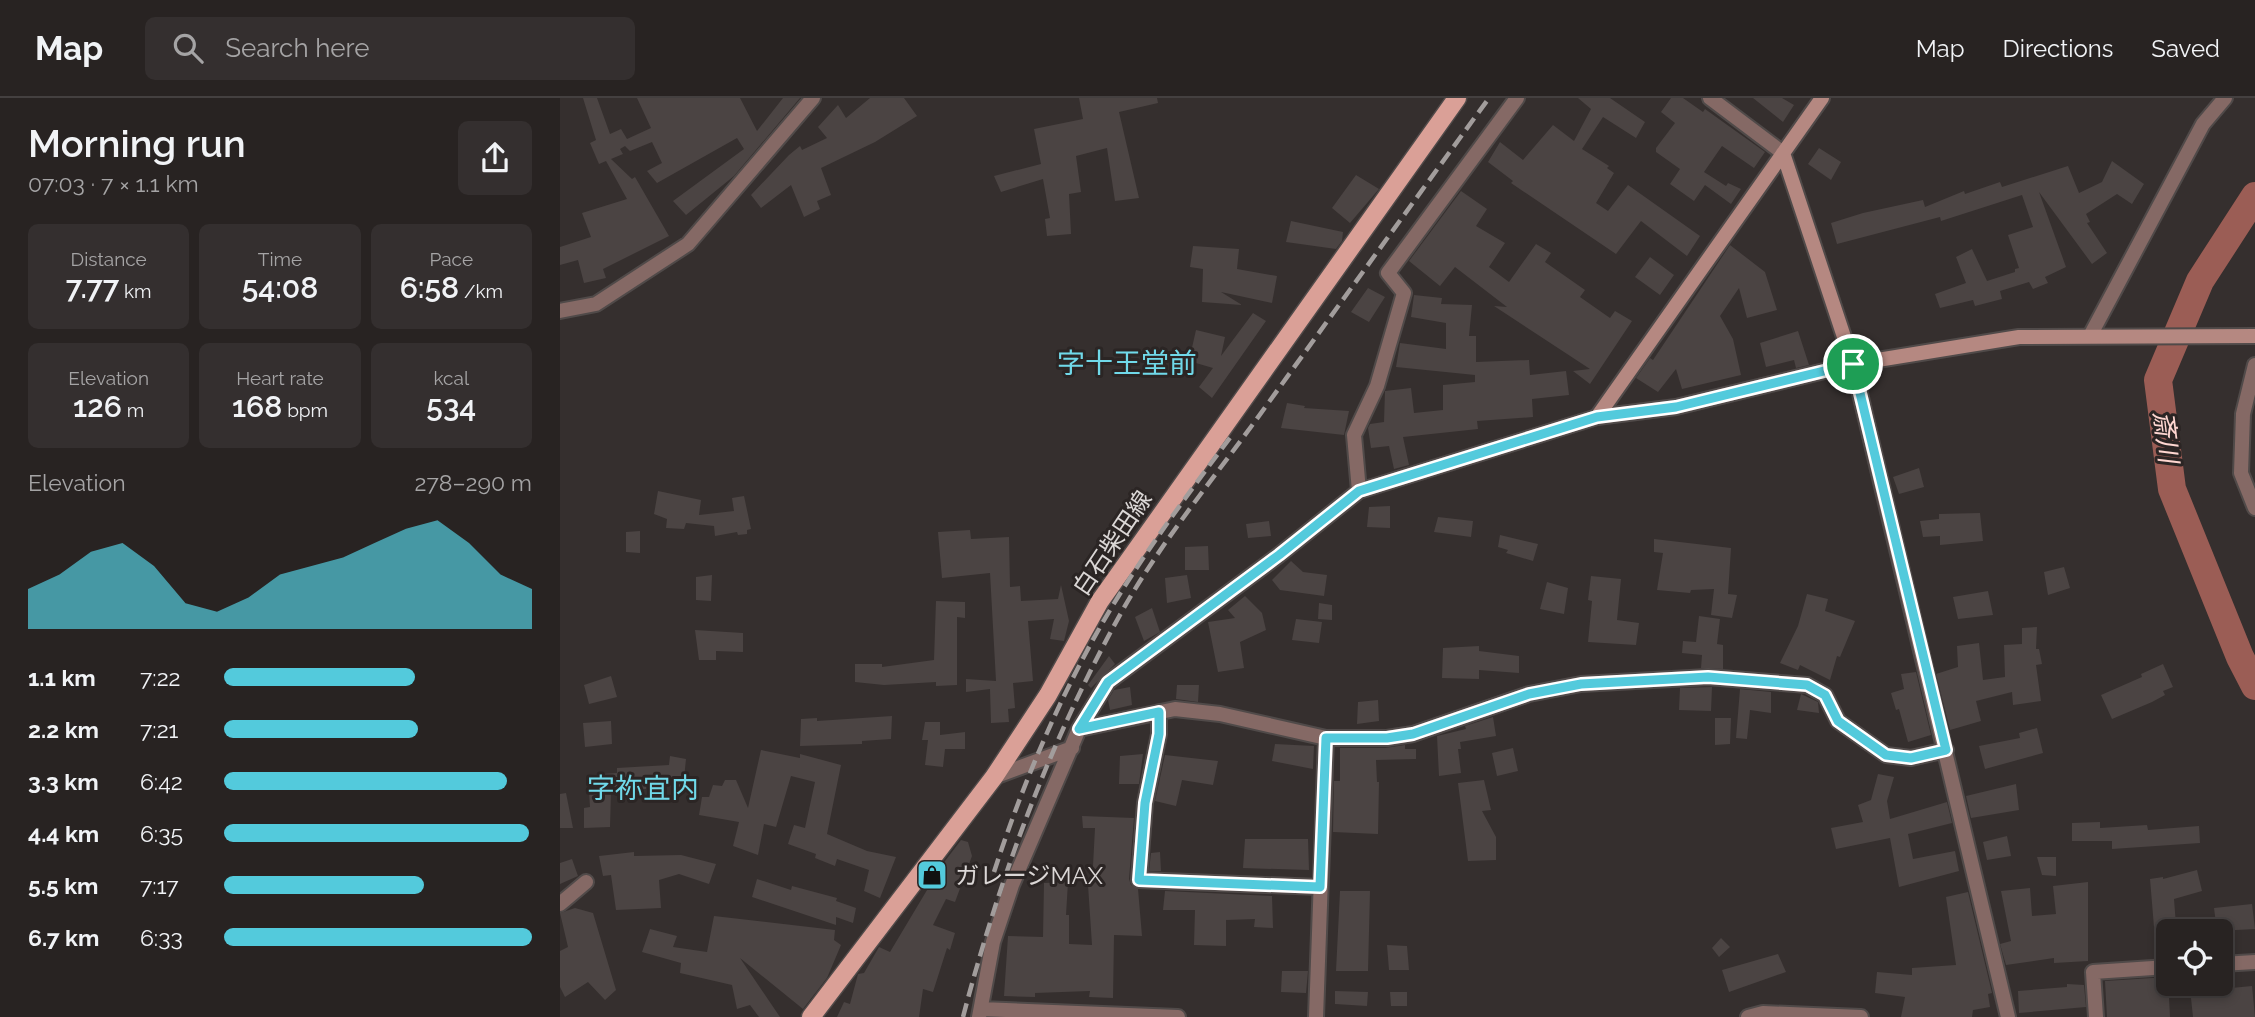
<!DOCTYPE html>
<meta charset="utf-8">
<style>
body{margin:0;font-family:Raleway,"Noto Sans JP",sans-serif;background:#342f2f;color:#f1f3f6;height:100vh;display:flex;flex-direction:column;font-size:26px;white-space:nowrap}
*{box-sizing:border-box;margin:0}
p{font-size:23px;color:#a5a4a5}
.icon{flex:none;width:38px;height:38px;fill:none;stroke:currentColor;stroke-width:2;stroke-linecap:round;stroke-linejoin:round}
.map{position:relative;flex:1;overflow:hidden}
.sheet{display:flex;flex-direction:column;background:#282322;width:560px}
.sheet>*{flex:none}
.buttons{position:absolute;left:1596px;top:821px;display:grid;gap:14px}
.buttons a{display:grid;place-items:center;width:77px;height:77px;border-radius:10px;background:#282322;box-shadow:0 4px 10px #0003,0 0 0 2px #444040;font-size:35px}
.pin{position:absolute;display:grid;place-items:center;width:60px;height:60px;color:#fff;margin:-30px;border:4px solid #fff;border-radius:50%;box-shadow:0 2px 7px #0007}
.round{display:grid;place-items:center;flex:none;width:74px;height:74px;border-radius:10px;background:#342f2f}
.headline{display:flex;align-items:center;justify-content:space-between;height:119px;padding:0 28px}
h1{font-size:38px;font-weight:600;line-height:52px}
.stats{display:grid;grid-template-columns:repeat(3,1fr);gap:10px;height:119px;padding:7px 28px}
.stats div{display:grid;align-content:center;border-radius:10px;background:#342f2f;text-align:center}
.stats b{font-size:30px;font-weight:600}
.stats small{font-size:19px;font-weight:400}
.stats p{font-size:19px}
.chart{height:196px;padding:14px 28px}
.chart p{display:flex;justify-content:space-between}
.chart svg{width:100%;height:126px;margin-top:7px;fill:#53cadc;opacity:.7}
ul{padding:0 28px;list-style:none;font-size:23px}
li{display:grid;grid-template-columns:112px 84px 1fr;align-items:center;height:52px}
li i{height:18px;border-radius:9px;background:#53cadc}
header{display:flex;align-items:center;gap:42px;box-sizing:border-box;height:98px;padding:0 35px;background:#282322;border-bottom:2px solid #444040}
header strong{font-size:33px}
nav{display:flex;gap:38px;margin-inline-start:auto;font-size:24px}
.search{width:490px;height:63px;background:#342f2f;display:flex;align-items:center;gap:18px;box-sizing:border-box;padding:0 24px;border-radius:10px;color:#a5a4a5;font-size:26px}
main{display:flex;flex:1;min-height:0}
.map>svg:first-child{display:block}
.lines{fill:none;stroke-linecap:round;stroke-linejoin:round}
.river{stroke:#9b5d55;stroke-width:28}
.building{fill:#4b4443}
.street-casing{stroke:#504a49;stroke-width:18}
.secondary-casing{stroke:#504a49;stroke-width:18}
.primary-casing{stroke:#504a49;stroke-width:21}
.street{stroke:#856965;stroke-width:14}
.secondary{stroke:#b58881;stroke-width:14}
.primary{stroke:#daa097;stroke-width:18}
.rail{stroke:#a29d9c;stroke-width:4.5;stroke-dasharray:14 7;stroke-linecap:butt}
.route-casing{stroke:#fff;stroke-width:14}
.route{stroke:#53cadc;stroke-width:9}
.labels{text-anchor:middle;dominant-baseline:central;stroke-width:6;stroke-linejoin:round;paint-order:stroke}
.street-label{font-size:24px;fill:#dbd7d6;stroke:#2b2524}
.poi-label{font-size:24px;fill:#dbd7d6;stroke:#2b2524;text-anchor:start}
.water-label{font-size:26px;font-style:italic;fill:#ffd7d1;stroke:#2b2524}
.quarter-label{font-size:28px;fill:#70d9e9;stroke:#2b2524}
</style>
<header>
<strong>Map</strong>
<div class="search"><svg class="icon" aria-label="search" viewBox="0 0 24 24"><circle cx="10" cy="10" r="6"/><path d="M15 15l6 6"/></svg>Search here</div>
<nav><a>Map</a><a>Directions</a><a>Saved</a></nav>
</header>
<main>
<section class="sheet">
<div class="headline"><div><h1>Morning run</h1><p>07:03 · 7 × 1.1 km</p></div><a class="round"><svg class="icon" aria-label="share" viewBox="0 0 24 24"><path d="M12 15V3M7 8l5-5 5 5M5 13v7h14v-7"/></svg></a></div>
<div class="stats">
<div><p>Distance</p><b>7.77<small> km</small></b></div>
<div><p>Time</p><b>54:08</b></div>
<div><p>Pace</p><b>6:58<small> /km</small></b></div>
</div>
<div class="stats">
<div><p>Elevation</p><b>126<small> m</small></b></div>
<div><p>Heart rate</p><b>168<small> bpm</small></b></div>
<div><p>kcal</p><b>534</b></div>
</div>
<div class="chart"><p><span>Elevation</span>278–290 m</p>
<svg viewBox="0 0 160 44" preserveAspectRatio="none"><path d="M0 44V30L10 25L20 17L30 14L40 22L50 35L60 38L70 33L80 25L90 22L100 19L110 14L120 9L130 6L140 14L150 25L160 30V44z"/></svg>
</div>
<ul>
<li><b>1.1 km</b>7:22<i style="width:62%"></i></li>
<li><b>2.2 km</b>7:21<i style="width:63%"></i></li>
<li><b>3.3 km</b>6:42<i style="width:92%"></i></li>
<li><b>4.4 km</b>6:35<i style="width:99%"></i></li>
<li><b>5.5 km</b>7:17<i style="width:65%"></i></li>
<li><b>6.7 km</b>6:33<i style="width:100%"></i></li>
</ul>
</section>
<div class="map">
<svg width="1695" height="919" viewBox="0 0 1695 919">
<rect width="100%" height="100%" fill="#352f2e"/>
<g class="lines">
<!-- river -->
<path class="river" d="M1695 98 1640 183 1598 282 1612 391 1680 559 1695 588"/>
</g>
<!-- building -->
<path class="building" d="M23 0H37L50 36 61 31 67 41 91 30 77 0H180L197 33 223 0H240L174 78 126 117 113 103 184 51 177 40 97 85 87 73 102 65 92 44 70 53 65 48 60 51 63 56 51 61 72 81 75 79 109 138 43 171 46 180 24 185 18 162 0 167V149L31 139 22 115 67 101 46 63 39 66 30 45 36 42Z
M310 0H344L357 18 315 44 261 70 271 97 257 103 260 111 244 119 231 87 201 110 191 97 229 57 240 48 242 52 267 40 258 29 278 7 286 20Z
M519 0H597L598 5 559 14 579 100 555 103 547 50 516 58 521 94 509 96 511 136 487 138 485 121 490 120 483 81 441 94 434 78 481 66 474 31 523 21Z
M1018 0H1050L1085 24 1076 40 1043 19 1022 51 1049 68 1047 70 1054 75 1036 105 1048 113 1068 87 1140 138 1127 158 1081 123 1056 156 951 85 953 83 928 64 940 44 963 62 993 27 1014 43 1031 11Z
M1111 0H1123L1143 14 1145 11 1205 54 1194 70 1162 48 1144 74 1166 88 1168 85 1181 91 1171 106 1145 87 1134 103 1110 86 1120 71 1096 54V50L1115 25 1101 14Z
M1193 0H1222L1234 7 1223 24Z
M1259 50 1281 64 1271 82 1248 66Z
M1552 63 1584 86 1572 106 1557 96 1526 116 1530 124 1527 125 1547 155 1532 166 1479 94 1506 169 1485 179 1488 185 1473 191 1469 184 1440 193 1442 201 1415 208 1413 202 1380 210 1375 196 1406 185 1396 159 1412 151 1427 183 1455 174V171L1459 170 1448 137 1473 129 1462 97 1381 123 1380 119 1277 146 1271 125 1303 115 1363 102 1365 109 1404 93 1405 96 1440 84 1442 89 1508 68 1519 95 1542 84Z
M796 77 819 91 790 125 772 110Z
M901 93 927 111 916 128 945 145 929 169 949 184 976 146 991 155 985 164 1025 192 1020 199 1050 220 1055 213 1072 223 1030 286 1013 273 1030 271 934 208 947 209 895 169 880 188 849 163Z
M731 123 783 134 782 143 776 151 726 144Z
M1170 147 1205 174 1217 212 1187 220 1179 190 1160 218 1173 241 1181 277 1122 291 1116 271 1098 294 1076 280 1090 260 1093 262Z
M633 148 679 151 677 171 717 178 712 205 661 194 682 207 642 204 643 171 630 169Z
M1090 159 1114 177 1100 197 1075 179Z
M808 190 825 199 809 224 791 214Z
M854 197 882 200 881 206 912 207 909 238H916V264L969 262 970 277 1006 273 1009 297 972 301 973 319 917 323 918 331 843 339 849 367 834 371 829 348 811 350 808 330 810 326 824 324 825 293 851 290 854 315 883 312V287L915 284V277L836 269 840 245 886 251V225L851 219Z
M693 215 706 223 652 300 639 289 653 270 629 263 636 232 665 239 661 258Z
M1238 233 1249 267 1236 270 1234 262 1206 269 1200 245Z
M727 305 745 308 744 310 789 313 784 337 721 330Z
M1359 370 1364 389 1339 396 1333 379Z
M98 393 141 402 139 417 174 413 172 400 184 398 191 431 187 432V436L178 437 177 434 155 438 154 428 126 425 124 431 106 430 107 421 94 416Z
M830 408V430L807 429 809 409Z
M1420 415 1423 443 1380 447V438L1363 439 1360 423 1379 421V416Z
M878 419 913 423 911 439 874 434Z
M709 423 711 438 688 440 686 426Z
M410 432 411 441 449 439 450 489 460 488 461 503 498 501 501 487 509 523 504 543 490 541 494 521 468 523 473 583 453 585 455 610 448 611 449 624 431 625 430 591 406 594V581L436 583 430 475 382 480 378 434Z
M80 433V455L66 454V434Z
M940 437 978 446 973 463 946 455 948 452 938 449Z
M1094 441 1171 450 1168 496 1177 497 1172 520 1151 517 1154 491 1131 492 1130 495 1097 492 1103 455 1094 454Z
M648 448 649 472H625V449Z
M731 463 743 474 767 477 764 498 720 492 712 482Z
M1504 469 1510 490 1488 497 1484 474Z
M152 477 151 503 136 502V479Z
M627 477 631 500 607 505 605 480Z
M1031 478 1061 481 1057 522 1079 525 1076 547 1028 544 1032 503 1028 502Z
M987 484 1008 490 1004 516 980 511Z
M1428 493 1433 517 1398 521 1393 499Z
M1247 496 1268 501 1265 513 1295 523 1280 559 1277 558 1270 582 1240 567 1238 572 1220 565 1238 528Z
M685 498 702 515 706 532 680 544 684 570 658 574 648 524 675 520 668 512Z
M376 503 405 504V520L397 519V587L376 588V584L324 587 295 584V566H322V569L374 562Z
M759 505 772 507V522L758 521Z
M592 510 600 534 584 543 575 519Z
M1139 518 1160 521 1157 546 1163 547V571L1141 570 1142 557 1122 555 1123 543 1136 544Z
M736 521 762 524 759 545 732 542Z
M1477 529 1476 551H1479L1482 566 1476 567 1481 603 1453 607 1452 594 1416 603 1421 623 1390 632 1376 576 1398 569 1397 548 1419 545 1423 582 1445 579 1444 547 1462 546V530Z
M135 532 183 535V554L156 553V562H139Z
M919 548V553L959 558V575L919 572V581L882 580 883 550Z
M549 558 555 566 531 590 528 587Z
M1603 566 1613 589 1603 593 1605 597 1592 604 1552 621 1541 597 1582 579 1581 576Z
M1356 574 1371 637 1348 644 1339 611 1336 612 1331 595 1344 591 1341 576Z
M51 578 57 599 29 606 24 587Z
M617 587H639L638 604 616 601Z
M570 589 572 607 550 612 548 602 554 592Z
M1152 589 1151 613 1119 612 1120 590Z
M1180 591 1211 594V615L1190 612 1187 641 1176 640Z
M1241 596 1258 604 1259 615 1237 612Z
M818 602 819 623 797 626 798 604Z
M332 618 331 641 302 643V646L240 648 241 621 257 620V623Z
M933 619 936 638 900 644 901 651H898L901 675 879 678 877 638 906 631 905 628Z
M1155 620H1171L1170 646 1155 647Z
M51 623 52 646 25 649 23 625Z
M365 624H380V637L405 634V651H385L383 669 365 667 368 642H362Z
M1477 630 1483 655 1425 671 1419 648 1460 640 1459 635Z
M715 646 754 648 753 671 712 663Z
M845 647V651H856V661L816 662 817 684H819L818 736 773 734 774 683H780V650H825Z
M953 650 958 673 937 678 932 655Z
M201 652 240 660V656L281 667 267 736 307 753 336 759 320 800 304 793 309 772 277 761 275 768 255 760 256 756 228 746 234 727 245 730 255 684 231 678 216 729 204 726 198 757 173 748 179 724 139 717 142 699H149L153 687 162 688 165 682H176L188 710Z
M583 656 579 686H559L560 658Z
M605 657 658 663 653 687 622 682 616 708 595 703Z
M110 658 126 661 123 690 86 685V691L51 694 50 729 24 730V710L30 709 28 677 57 675V670L109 667Z
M1318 676 1334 679 1327 703 1330 721 1387 704 1392 725 1348 736 1353 761 1395 753 1399 773 1339 789 1330 740 1276 751 1271 730 1303 724 1298 707 1311 702Z
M924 682 931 712 922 713 936 739V762L908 763 898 685Z
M1456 686 1459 712 1411 720 1406 698Z
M6 695 13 730H0V696Z
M522 718 574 720 569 781 571 787 578 791 582 838 554 837 553 900 529 899 530 893 475 895V899L444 898 448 838 483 839 484 785 508 784 506 817H509V846L532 847 528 787H532L535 730H523Z
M1540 724V730L1587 727 1588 732 1639 728 1640 745 1552 751V743H1512V725Z
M1447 738 1451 758 1427 762 1423 744Z
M685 741H748L749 772 683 770Z
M401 742 408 744 412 758 395 804 386 801 373 827 395 835 390 852 387 850 373 894 363 891 359 919H277L284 904 290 906 298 876 304 875 319 849 330 854 382 767Z
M74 754V758L121 757 156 766 149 786 119 776 99 782 101 810 56 812 51 777 43 778 39 758Z
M600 754 601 773H589L591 755Z
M1477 759H1496V778L1482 777Z
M12 761 18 778 0 786V765Z
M1637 772 1642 793 1614 801 1616 827 1594 829 1590 781 1603 779V781Z
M197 781 231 792 232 788 277 800 276 803 296 810 293 825 276 819V827L192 799Z
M1528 784V863L1494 865V860L1446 867 1440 846 1451 843 1441 793 1470 790 1472 818 1496 816 1493 788Z
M605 793 712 798 713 830 694 829 695 821 666 822V848L634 847 635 812H603Z
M780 793H810L808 873H776Z
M1408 794 1432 895 1428 896 1430 909 1413 912 1412 919H1341L1345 899 1315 895 1317 874 1352 877V870L1396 867 1386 799Z
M1692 806 1695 831 1657 833 1654 810Z
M15 810 33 815 56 892 45 902 28 884 5 899 0 889V853L8 849 0 815Z
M154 818 275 832 274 842 281 847 267 880 243 911 180 860 220 919H199L190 907 177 911 172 887 120 875 121 865 82 854 90 831 117 838 113 849 147 854Z
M1161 840 1170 849 1159 859 1152 850Z
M827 847 847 848 849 872H829Z
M1218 856 1226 874 1169 894 1162 872Z
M722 873H748L746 895 721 894Z
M1608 879 1610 919H1547L1545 883Z
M1507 886 1524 887 1526 909 1459 915 1458 893 1507 889Z
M1638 886H1661V891L1692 888 1695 919H1633L1631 900H1639Z
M775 893 808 894 807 908 775 906Z
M830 894H847V908H831Z"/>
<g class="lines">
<!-- street casing -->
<g class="street-casing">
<path id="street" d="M1150 0 1223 55
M0 213 36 206 128 146 253 0
M1530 238 1643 26 1665 0
M1695 267 1683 316 1681 375 1695 410
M799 393 794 337 817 288 844 195 828 175 957 0
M599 614V636L585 705 579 782 760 789
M519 631 615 611 660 616 766 640H827L853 636 969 596 1021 586 1148 579 1247 587 1265 597 1278 623 1326 657 1351 660 1386 652
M434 679 512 650
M0 806 26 784
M1661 866 1695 864
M421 911 618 919
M419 919 433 844 452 787 519 631 548 584 719 457 799 393 1037 319 1116 309 1293 266 1448 919
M756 919 766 640
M1188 919 1203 915 1301 919
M1536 919 1533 874 1608 869"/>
</g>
<!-- secondary casing -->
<g class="secondary-casing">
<path id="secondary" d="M1223 55 1293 266 1459 239 1695 238
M1037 319 1262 0"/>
</g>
<!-- primary casing -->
<g class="primary-casing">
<path id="primary" d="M251 919 434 679 488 597 540 503 897 0"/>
</g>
<!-- street -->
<use href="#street" class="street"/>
<!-- secondary -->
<use href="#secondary" class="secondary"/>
<!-- primary -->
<use href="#primary" class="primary"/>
<!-- rail -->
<path class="rail" d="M434 774C464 682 503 590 553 507 589 448 631 392 672 337
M403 919C440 778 490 643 561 515 599 447 650 385 696 322 774 214 851 107 929 0"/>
</g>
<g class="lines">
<!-- route casing -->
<g class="route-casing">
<path id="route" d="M1293 266 1386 652 1351 660 1326 657 1278 623 1265 597 1247 587 1148 579 1021 586 969 596 853 636 827 640H766L760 789 579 782 585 705 599 636V614L519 631 548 584 719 457 799 393 1037 319 1116 309Z"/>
</g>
<!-- route -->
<use href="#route" class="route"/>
</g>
<!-- icons -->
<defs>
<g id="shop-square" transform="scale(1.575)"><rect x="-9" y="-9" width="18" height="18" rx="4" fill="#53cadc" stroke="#2b2524"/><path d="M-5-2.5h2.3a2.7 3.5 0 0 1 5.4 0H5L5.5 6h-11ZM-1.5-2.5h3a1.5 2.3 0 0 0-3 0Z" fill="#111"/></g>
</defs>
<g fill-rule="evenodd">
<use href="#shop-square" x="372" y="777"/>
</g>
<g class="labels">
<!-- street labels -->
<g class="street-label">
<text transform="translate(552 445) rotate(-56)">白石柴田線</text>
</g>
<!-- poi labels -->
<g class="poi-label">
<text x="395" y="777">ガレージMAX</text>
</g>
<!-- water labels -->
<g class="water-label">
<text transform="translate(1606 339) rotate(83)">斎川</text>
</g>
<!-- quarter labels -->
<g class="quarter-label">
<text x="567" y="265">字十王堂前</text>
<text x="83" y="690">字祢宜内</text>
</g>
</g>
</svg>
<div class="buttons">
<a><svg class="icon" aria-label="locate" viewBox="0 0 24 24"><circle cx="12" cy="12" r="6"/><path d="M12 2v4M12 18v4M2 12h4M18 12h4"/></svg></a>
</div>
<div class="pin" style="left:1293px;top:266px;background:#1e9e55"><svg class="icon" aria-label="arrive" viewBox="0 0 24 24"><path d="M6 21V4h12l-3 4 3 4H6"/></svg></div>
</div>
</main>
